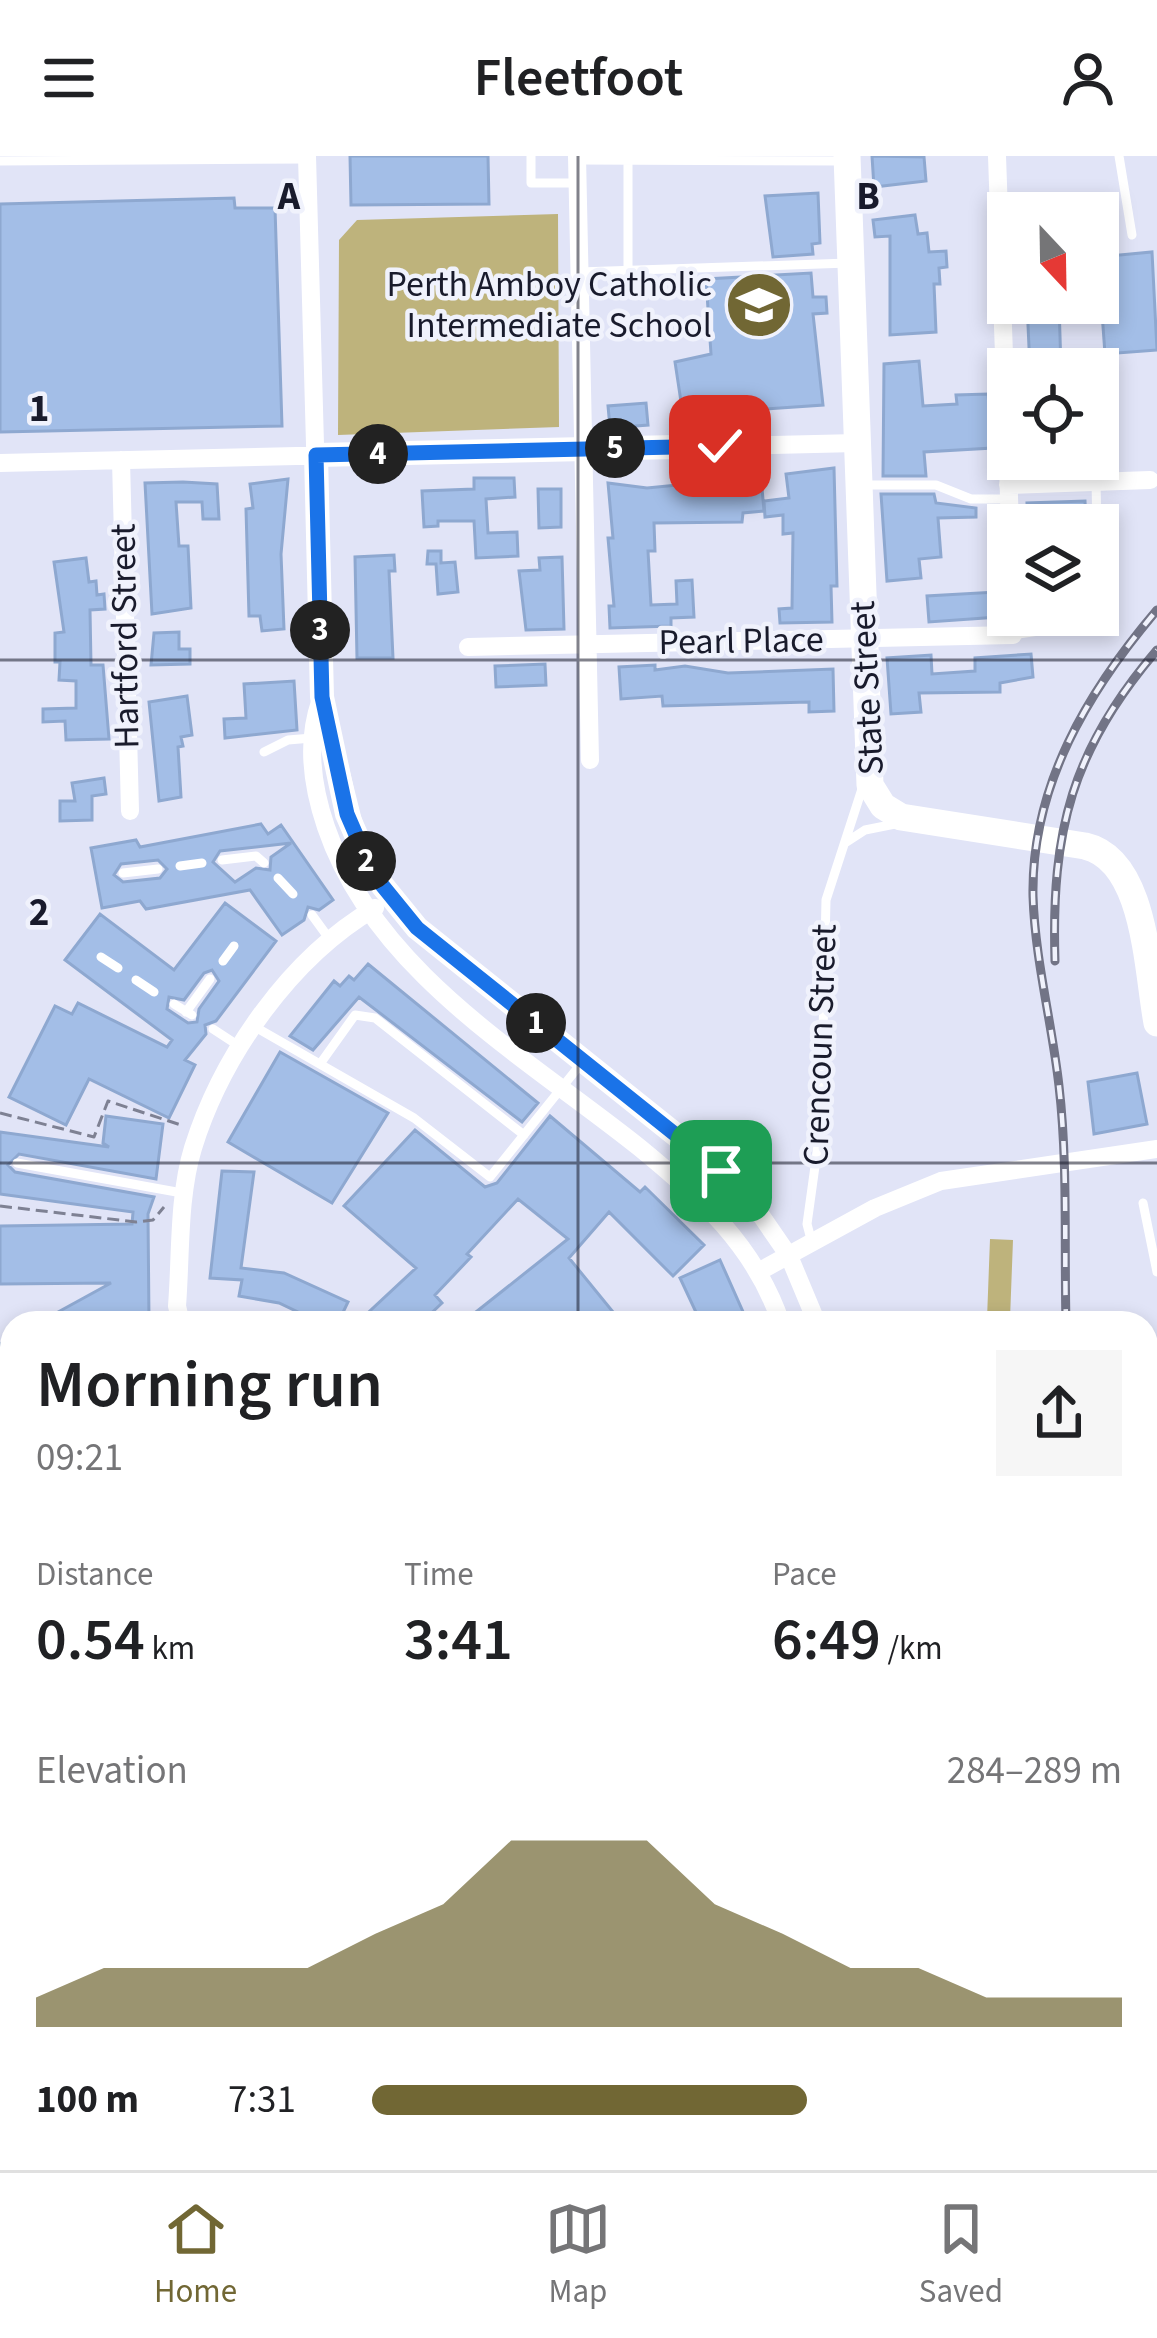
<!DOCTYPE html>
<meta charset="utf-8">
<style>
body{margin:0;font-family:"Source Sans 3",sans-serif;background:#f6f6f6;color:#202124;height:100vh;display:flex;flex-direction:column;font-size:45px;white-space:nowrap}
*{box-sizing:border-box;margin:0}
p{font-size:39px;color:#757577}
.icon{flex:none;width:66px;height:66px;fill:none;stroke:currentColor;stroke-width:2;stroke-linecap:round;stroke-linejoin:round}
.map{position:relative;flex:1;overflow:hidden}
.details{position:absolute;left:0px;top:1155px;width:1158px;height:861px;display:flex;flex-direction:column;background:#fff;border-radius:36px 36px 0 0;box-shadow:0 6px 18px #0003}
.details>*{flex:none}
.needle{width:78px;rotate:158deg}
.controls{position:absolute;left:987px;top:36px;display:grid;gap:24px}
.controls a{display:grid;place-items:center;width:132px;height:132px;border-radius:0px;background:#fff;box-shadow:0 6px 18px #0003;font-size:60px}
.pin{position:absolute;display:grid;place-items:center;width:102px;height:102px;color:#fff;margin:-51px;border-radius:24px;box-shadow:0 6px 18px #0006}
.km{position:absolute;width:60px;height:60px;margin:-30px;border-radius:50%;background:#222;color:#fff;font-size:33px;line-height:60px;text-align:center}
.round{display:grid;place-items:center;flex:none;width:126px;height:126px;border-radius:0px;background:#f6f6f6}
.overview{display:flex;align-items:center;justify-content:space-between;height:204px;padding:0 36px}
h1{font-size:66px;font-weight:600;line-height:90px}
.metrics{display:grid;grid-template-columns:repeat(3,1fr);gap:18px;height:204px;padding:12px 36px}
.metrics div{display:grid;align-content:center}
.metrics b{font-size:60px;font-weight:600}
.metrics small{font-size:33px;font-weight:400}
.metrics p{font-size:33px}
.chart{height:336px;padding:24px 36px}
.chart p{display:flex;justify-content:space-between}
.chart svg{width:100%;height:216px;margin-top:12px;fill:#716734;opacity:.7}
ul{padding:0 36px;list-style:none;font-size:39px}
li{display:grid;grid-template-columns:192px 144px 1fr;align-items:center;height:90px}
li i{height:30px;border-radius:15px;background:#716734}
header{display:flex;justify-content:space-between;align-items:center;height:156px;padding:0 36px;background:#fff;font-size:54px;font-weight:600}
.dock{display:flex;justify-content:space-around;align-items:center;height:168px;border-top:3px solid #e0e0e0;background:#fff;font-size:33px;color:#757577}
.dock a{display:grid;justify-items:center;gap:6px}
.dock .active{color:#716734}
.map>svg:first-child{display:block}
.green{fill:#beb37c}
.building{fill:#a3bee7;stroke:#8ea8d0;stroke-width:3;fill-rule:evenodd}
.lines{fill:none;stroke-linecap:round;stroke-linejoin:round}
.path{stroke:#7e8193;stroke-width:3;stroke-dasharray:12 6;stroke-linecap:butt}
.lane{stroke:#fff;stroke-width:9}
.street{stroke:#fff;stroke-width:18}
.secondary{stroke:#fff;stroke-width:27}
.rail-casing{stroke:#727486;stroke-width:9}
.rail{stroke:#f0f2fc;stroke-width:4.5;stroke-dasharray:14;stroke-linecap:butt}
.route-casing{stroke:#fff;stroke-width:24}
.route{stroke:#1a73e8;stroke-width:15}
.grid{fill:none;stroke:#191b2c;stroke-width:3;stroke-opacity:0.55}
.labels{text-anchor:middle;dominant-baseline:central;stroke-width:9;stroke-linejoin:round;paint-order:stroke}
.poi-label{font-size:36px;fill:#191b2c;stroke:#f0f2fc;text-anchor:end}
.street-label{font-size:36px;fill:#191b2c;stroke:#f0f2fc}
.grid-label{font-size:39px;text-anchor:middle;font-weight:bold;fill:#191b2c;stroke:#f0f2fc;stroke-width:9;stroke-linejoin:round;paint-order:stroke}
</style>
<header><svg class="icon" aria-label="menu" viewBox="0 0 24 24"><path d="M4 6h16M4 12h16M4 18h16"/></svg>Fleetfoot<svg class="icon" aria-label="person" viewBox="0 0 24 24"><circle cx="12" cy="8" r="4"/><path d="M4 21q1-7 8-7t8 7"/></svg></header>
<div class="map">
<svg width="1157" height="2014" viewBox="0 0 1157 2014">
<rect width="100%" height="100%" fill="#e1e4f7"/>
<!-- green -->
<path class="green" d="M558 58 559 271 338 279 339 84 357 64Z
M990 1083 1013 1084 1010 1163H987Z
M836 2004H1047L1046 2014H834Z"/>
<!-- building -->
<path class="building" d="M350 0H488L489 48 351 49Z
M872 0 924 1 926 25 874 31Z
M818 37 820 87 812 88 813 98 773 101 765 40Z
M234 42 235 52H275L282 270 0 276V48Z
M915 59 918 78 927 77 929 96 946 95 947 111 939 112 940 128H934L936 176 890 179V80L875 81 873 64Z
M1152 96 1157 194 1105 198 1098 101Z
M811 117 813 141H826L827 157 813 158 823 249 683 259 675 206 711 198 706 123Z
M1027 147H1059L1061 213H1030Z
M919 205 923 250 957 248 956 239 988 238 992 292 924 296 926 320H883L884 208Z
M646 247 648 269 610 272 608 250Z
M834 312 837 430H831L832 466 780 467 779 453 792 452 793 377 783 378V359L765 361 764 345 789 342 786 318Z
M761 321 764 355 743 357 742 366 654 367 655 395H648L651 449 677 448 676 425 692 424 694 461 671 462V470L610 472 609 450H614L608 382H613L608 327 647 332Z
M474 322H514L515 341 486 343 488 377 517 376 518 400 476 402 474 365H438V370L424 371 422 335 474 333Z
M288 323 281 398 284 473 262 475 260 460H249L246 353 253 352 250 328Z
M183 326 217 328 219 363H203L202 346H176L179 390H188L191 452 152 458 145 327Z
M538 333H561V371L539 372Z
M881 338H934L936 347 976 352V361L938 362 941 401 919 403 921 422 887 425Z
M1085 345 1086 369H1028L1027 347Z
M428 395H441V407L455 406 458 436 438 438 436 408H427Z
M394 399 395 415H389L393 502H357L355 401Z
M562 401 564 473 526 474 519 415 540 414 539 402Z
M86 402 89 426 96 425 97 439 104 438 105 453 90 454 91 509H103L109 583 66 584 65 565 43 566V553L76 552V525L59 524 60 506H55V477L64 476 54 406Z
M996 436 998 461 929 466 927 440Z
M179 476V493H190V508L151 509 154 477Z
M1031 498 1033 521 1000 527V536L919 537 921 556 891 558 887 502 931 499 932 518 975 515V502Z
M545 508 546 529 496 531 495 510Z
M655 509V514L685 510 728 517 833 513 834 555 809 556V546L663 550 662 540 621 543 619 511Z
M294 525 297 574 225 582 224 563 246 562 244 528Z
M187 540 192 579 181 581 183 590 178 591 181 641 159 645 149 546Z
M104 622 106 638 92 640V664L60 665V645H75L72 627Z
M261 668 268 678 281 669 333 744 319 754 308 751 304 764 282 779 250 734 146 753 140 745 102 752 91 692 136 684 140 691ZM291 687 271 701 270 714 256 712 235 726 213 706 220 695ZM158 704 167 713 160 722 123 726 114 719 121 708Z
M225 747 276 785 216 865 205 869 206 878 185 904 195 909 169 962 89 923 66 969 9 941 55 850 72 858 78 847 167 891 172 884 65 804 100 758 174 814ZM212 814 219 825 199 853 197 866 188 867 167 853 169 841 184 844 204 817Z
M368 808 538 947 522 966 359 841 313 894 290 880 334 825 340 830 349 820 354 824Z
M280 896 388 957 332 1047 228 986Z
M1137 917 1147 968 1094 978 1088 926Z
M106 960 163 968 156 1023 19 998 8 1009 15 1016 154 1041 148 1058 149 1165 38 1167 111 1127 0 1128V1070L132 1068 133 1056 0 1038V976L109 991 103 987Z
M550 960 640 1036 645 1031 704 1089 673 1120 609 1056 569 1102 622 1167H462L568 1083 518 1043 467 1098 471 1101 435 1139 442 1147 421 1167H357L416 1112 344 1050 415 974 485 1031 497 1027Z
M222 1015 254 1016 241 1112 284 1117 348 1146 338 1167H321L279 1147 239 1140 242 1124 210 1122Z
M720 1104 748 1167H701L680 1122Z
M12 1181V1254L0 1261V1188Z
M0 1352 12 1381V1507L0 1491Z
M3 1692 12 1693V1769L0 1768Z
M0 1892 12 1894V2003L0 2002Z"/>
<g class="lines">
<!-- path -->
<path class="path" d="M0 957 94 981 108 945 181 969
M0 1050 136 1066 153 1064 164 1051
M42 2014 44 2004
M472 2014 491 2006 543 2004"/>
<!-- lane -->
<path class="lane" d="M531 0V27H577
M1119 0 1132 79
M577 4 842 5
M0 5 307 3
M628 9V115
M579 116 849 107
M1096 326 1098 424
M863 329H936L971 343H1009
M1013 479 1052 473 1070 459
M264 596 288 584 312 582
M845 687 865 674 895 668
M222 704 256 700 264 707
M180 710 202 707
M123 717 158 713
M278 722 293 738
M312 759 328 781
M101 801 118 812
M223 805 234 790
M136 824 154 836
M174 848 192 859
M186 856 210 823
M255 871 414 962 490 1021 584 904
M213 873 242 892
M320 908 355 859 375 862 524 979
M17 1007 182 1037
M1143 1047 1157 1116
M812 1087 807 1068 821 967 826 744 862 633
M0 1883 12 1885
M686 2004 688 2014
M0 2011 21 2013"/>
<!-- street -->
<path class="street" d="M307 0 322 541 359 689 408 765 747 1039 789 1100 817 1167
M577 0 590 604
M997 0 1010 369
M121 304 130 655
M0 307 857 287
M1008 329 1150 324
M468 491 1013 479V459
M320 546C306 587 312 630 326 671 375 816 525 900 640 992 701 1042 755 1090 781 1167
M758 1116 875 1052 941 1025 1157 993
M181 1167 177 1150C181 1100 178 1041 193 992 222 899 291 801 375 752
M0 1307 12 1301
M1146 1340 1157 1338
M0 1512 11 1580 0 1658
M1146 1637H1157
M0 1803 12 1805
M1146 1827H1157
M1122 2004V2014
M807 2014 808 2004
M832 2014 834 2004
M1140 2014H1157"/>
<!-- secondary -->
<path class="secondary" d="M847 0 870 629 883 650 901 661 1085 690C1146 704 1147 814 1157 867"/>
<!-- rail casing -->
<g class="rail-casing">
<path id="rail" d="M1055 805C1051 675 1072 593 1157 494
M1066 1167C1064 1089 1068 1008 1059 930 1052 867 1035 804 1033 740 1031 630 1088 535 1157 454
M1078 2004V2014
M752 2014 760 2004"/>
</g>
<!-- rail -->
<use href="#rail" class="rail"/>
</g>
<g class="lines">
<!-- route casing -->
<g class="route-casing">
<path id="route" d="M720 290 316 299 322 541 347 658 373 718 417 772 721 1015"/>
</g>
<!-- route -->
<use href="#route" class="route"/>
</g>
<!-- grid -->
<path class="grid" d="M578 0V1167M0 504H1157M0 1007H1157M0 1510H12M1146 1510H1157M578 2004V2014"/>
<!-- icons -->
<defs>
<g id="school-disc" transform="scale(3.45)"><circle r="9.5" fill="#716734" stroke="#f0f2fc"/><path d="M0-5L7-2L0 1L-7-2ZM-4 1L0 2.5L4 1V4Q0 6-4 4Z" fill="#fff"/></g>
</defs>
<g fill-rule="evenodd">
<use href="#school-disc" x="759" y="149"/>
</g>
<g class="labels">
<!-- poi labels -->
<g class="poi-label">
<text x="712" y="128">Perth Amboy Catholic<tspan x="712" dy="41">Intermediate School</tspan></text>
</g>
<!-- street labels -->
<g class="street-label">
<text transform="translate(125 480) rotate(-91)">Hartford Street</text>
<text transform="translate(741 485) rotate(-1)">Pearl Place</text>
<text transform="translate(867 532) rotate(-93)">State Street</text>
<text transform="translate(820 889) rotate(-88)">Crencoun Street</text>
</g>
</g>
<g class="grid-label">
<text x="289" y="53">A</text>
<text x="868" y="53">B</text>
<text x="39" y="265">1</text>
<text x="39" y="769">2</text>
</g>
</svg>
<div class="controls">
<a><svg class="needle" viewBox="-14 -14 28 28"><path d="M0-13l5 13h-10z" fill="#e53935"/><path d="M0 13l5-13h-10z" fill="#757577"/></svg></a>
<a><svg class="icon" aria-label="locate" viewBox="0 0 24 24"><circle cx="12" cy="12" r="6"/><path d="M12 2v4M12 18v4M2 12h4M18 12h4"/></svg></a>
<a><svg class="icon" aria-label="layers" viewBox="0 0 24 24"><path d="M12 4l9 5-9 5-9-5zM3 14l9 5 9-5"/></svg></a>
</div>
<div class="pin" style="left:721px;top:1015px;background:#1e9e55"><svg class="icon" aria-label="arrive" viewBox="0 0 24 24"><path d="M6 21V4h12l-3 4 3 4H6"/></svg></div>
<div class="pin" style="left:720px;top:290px;background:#d93025"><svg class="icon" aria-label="check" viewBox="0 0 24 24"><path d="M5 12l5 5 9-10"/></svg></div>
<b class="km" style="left:536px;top:867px">1</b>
<b class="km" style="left:366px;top:705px">2</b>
<b class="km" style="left:320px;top:474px">3</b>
<b class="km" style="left:378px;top:298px">4</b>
<b class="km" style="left:615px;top:292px">5</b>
<section class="details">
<div class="overview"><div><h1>Morning run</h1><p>09:21</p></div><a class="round"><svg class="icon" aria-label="share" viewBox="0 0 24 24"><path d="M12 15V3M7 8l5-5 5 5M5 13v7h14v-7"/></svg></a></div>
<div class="metrics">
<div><p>Distance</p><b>0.54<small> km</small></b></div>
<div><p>Time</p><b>3:41</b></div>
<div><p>Pace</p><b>6:49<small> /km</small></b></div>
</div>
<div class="chart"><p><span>Elevation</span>284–289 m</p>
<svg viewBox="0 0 160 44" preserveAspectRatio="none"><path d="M0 44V38L10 32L20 32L30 32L40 32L50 25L60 19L70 6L80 6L90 6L100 19L110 25L120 32L130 32L140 38L150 38L160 38V44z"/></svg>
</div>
<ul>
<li><b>100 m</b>7:31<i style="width:58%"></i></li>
</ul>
</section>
</div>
<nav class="dock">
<a class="active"><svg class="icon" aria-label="home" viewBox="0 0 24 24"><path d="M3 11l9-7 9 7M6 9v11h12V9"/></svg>Home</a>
<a><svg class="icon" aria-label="map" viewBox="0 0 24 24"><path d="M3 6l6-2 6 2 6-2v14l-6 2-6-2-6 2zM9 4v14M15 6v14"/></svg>Map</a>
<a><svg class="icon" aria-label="saved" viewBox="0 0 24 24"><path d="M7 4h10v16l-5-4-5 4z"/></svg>Saved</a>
</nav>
